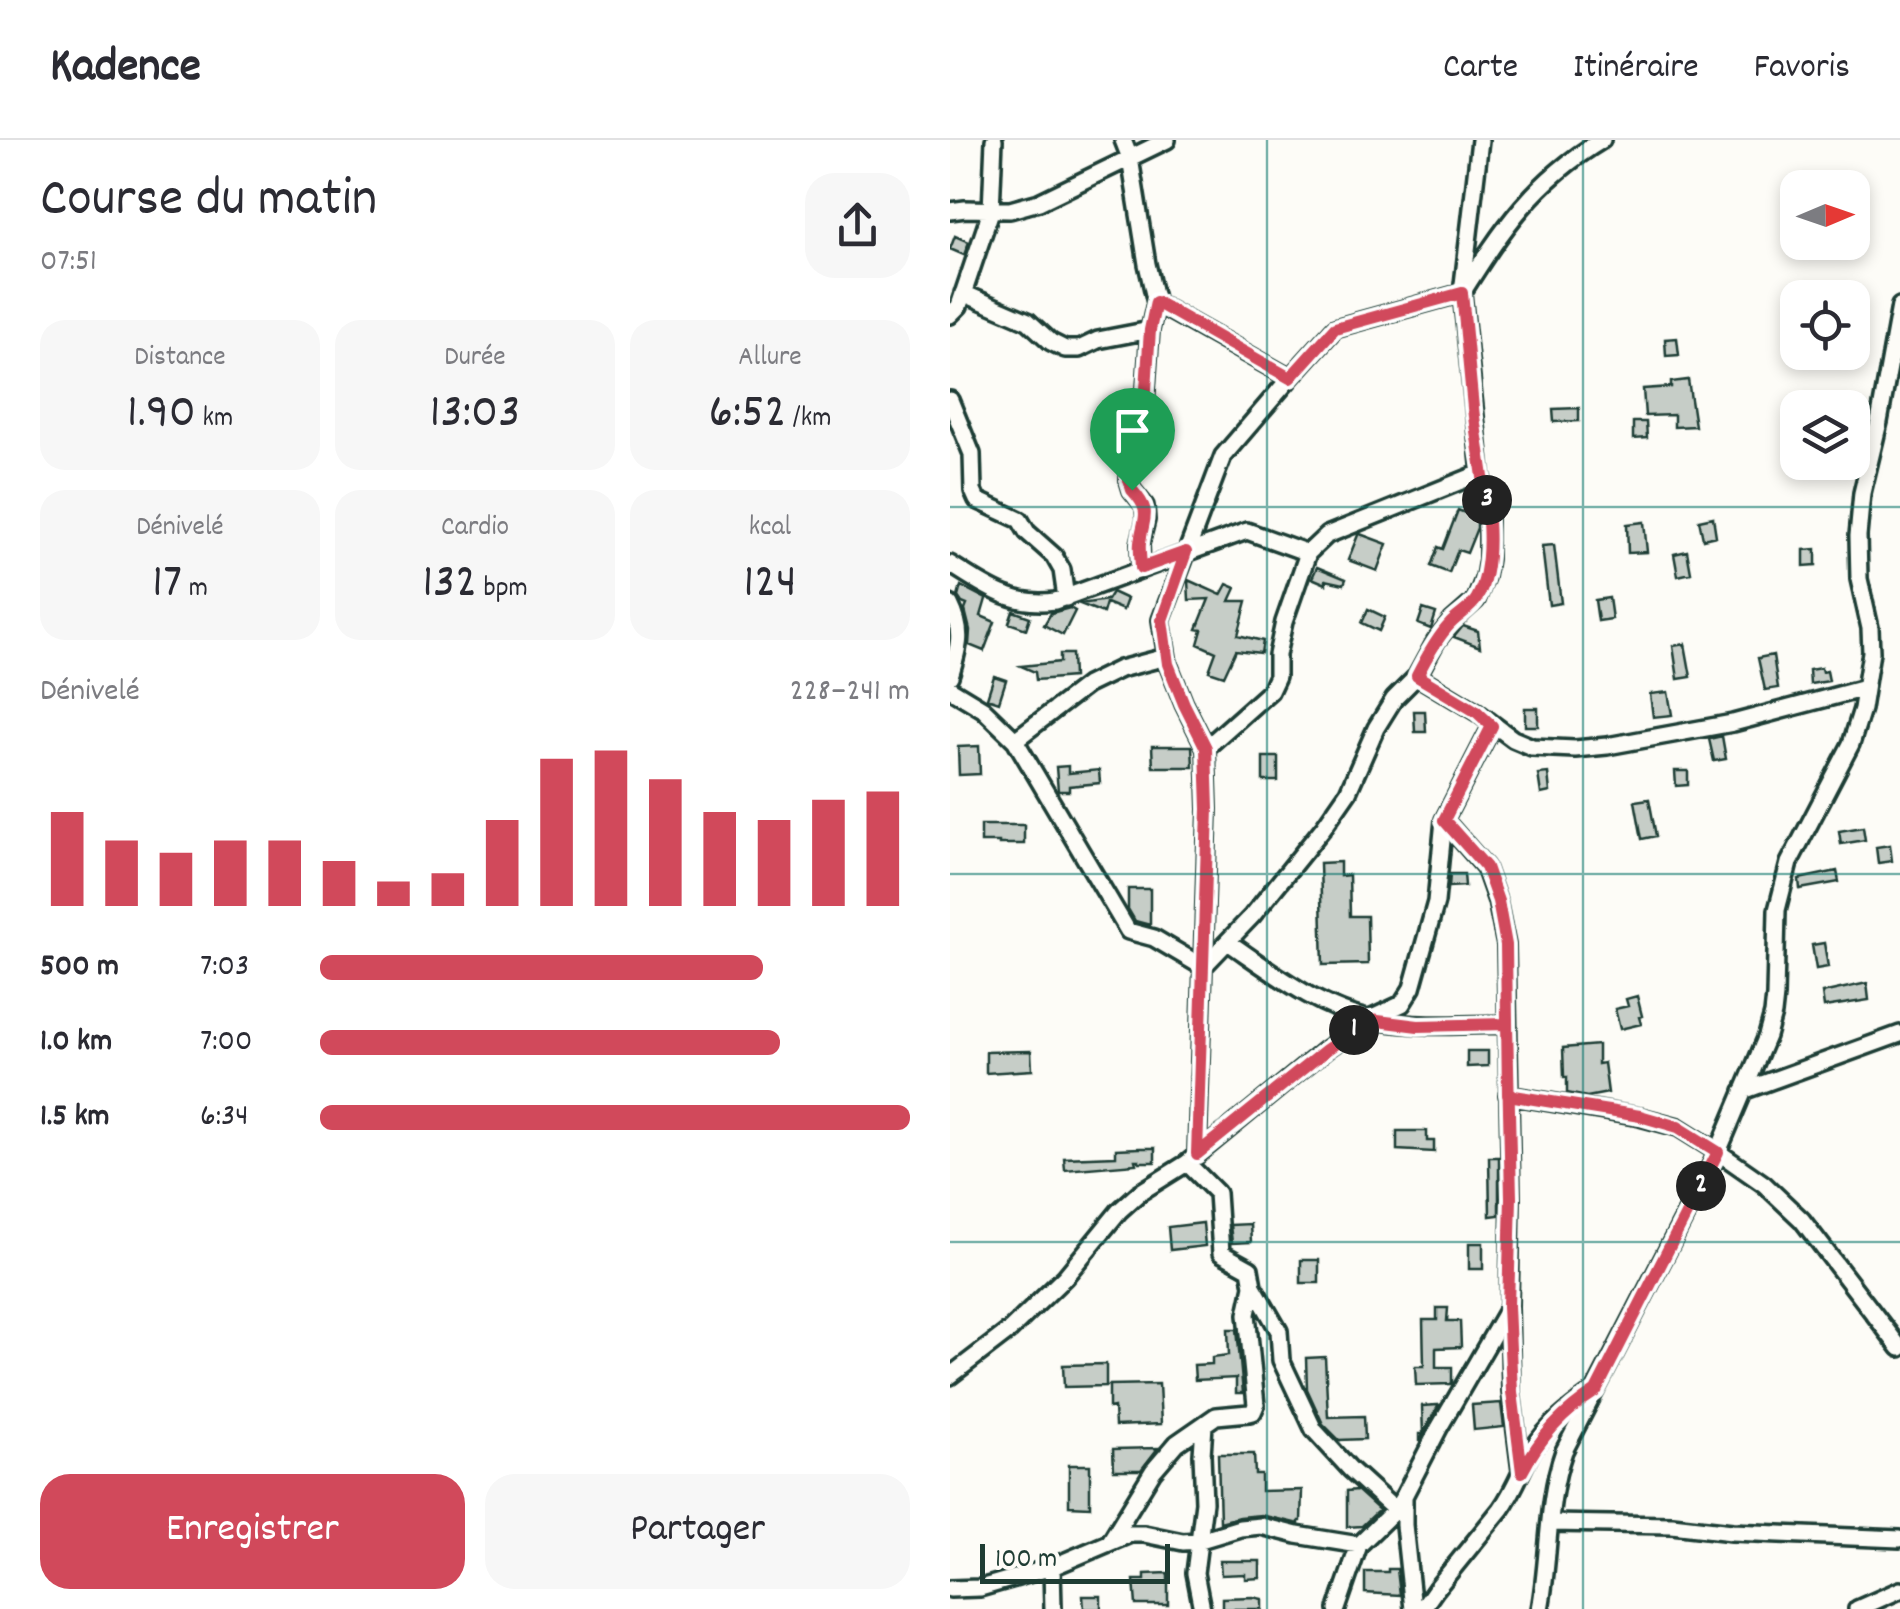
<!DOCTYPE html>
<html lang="fr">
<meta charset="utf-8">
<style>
body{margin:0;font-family:Dekko,sans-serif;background:#f7f7f7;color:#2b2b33;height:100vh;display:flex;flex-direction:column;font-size:38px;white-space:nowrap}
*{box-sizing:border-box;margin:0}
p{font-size:32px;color:#7c7c81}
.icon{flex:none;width:55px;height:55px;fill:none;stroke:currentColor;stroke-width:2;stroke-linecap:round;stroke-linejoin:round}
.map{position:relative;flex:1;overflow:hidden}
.drawer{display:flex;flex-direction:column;background:#fff;width:950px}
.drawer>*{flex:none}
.needle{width:65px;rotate:88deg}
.fabs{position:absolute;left:830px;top:30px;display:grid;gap:20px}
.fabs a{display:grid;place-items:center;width:90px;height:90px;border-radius:20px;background:#fff;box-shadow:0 5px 15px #0003;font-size:50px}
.scale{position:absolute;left:30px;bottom:25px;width:190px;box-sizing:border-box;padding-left:10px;border:5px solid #1f3d34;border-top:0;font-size:28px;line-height:35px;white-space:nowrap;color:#1f3d34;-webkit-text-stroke:8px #fdfcf7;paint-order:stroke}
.pin{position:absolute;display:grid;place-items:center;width:85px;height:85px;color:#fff;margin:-102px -42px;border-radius:50% 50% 50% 0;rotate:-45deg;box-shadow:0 0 10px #0007}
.pin .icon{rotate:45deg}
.km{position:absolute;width:50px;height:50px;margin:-25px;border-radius:50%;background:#222;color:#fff;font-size:28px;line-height:50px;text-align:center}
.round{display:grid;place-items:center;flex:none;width:105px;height:105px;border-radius:30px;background:#f7f7f7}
.head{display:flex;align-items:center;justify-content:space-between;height:170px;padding:0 40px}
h1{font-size:55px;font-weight:600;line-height:75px}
.stats{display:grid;grid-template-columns:repeat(3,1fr);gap:15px;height:170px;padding:10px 40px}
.stats div{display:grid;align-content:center;border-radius:25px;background:#f7f7f7;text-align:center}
.stats b{font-size:50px;font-weight:600}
.stats small{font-size:28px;font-weight:400}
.stats p{font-size:28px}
.chart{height:280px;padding:20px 40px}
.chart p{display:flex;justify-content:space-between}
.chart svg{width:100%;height:180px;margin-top:10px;stroke:#d1495b;stroke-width:6}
.primary-button{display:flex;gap:20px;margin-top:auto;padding:20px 40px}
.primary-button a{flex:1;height:115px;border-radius:30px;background:#d1495b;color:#fff;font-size:40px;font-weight:600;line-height:115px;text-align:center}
.primary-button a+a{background:#f7f7f7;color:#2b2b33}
ul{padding:0 40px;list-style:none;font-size:32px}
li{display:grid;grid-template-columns:160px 120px 1fr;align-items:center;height:75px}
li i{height:25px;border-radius:12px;background:#d1495b}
header{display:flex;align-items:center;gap:60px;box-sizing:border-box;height:140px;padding:0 50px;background:#fff;border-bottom:2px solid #e1e1e2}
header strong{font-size:48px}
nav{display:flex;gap:55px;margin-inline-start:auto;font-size:35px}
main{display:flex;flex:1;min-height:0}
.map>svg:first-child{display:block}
.building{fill:#c6cdc7;stroke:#1f3d34;stroke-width:2.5}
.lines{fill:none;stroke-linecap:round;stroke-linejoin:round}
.minor-casing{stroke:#1f3d34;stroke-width:22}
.minor{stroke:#fdfcf7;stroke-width:15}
.route-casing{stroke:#fff;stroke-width:20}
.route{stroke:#d1495b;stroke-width:12}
.grid{fill:none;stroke:#0f766e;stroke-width:2.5;stroke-opacity:0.55}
</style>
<header>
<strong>Kadence</strong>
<nav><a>Carte</a><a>Itinéraire</a><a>Favoris</a></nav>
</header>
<main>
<section class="drawer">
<div class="head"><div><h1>Course du matin</h1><p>07:51</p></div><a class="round"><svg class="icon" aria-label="share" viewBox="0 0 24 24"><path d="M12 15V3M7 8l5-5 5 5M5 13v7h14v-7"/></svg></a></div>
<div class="stats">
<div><p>Distance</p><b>1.90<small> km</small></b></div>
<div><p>Durée</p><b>13:03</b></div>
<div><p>Allure</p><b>6:52<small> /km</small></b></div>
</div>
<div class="stats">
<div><p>Dénivelé</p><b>17<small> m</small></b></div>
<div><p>Cardio</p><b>132<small> bpm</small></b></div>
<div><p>kcal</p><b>124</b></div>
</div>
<div class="chart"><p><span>Dénivelé</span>228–241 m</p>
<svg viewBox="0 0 160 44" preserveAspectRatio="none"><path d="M5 44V21M15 44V28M25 44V31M35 44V28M45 44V28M55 44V33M65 44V38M75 44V36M85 44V23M95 44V8M105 44V6M115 44V13M125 44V21M135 44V23M145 44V18M155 44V16"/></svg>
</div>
<ul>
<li><b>500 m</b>7:03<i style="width:75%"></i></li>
<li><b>1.0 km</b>7:00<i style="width:78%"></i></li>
<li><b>1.5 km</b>6:34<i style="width:100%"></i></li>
</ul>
<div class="primary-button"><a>Enregistrer</a><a>Partager</a></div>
</section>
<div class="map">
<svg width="950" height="1469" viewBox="0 0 950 1469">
<rect width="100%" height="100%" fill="#fdfcf7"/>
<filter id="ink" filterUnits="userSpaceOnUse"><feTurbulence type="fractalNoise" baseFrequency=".01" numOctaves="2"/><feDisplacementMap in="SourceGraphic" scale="20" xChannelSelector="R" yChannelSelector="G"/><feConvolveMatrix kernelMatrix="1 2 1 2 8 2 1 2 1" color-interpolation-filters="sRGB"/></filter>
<g filter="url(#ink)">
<!-- building -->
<path class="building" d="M5 96 19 102 14 115 0 109Z
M727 198 729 215 716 216 715 199Z
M738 240 745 286 724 287V275L695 276 693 249 721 247V242Z
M629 268V281L604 282 603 269Z
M683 282H696L697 298 683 299Z
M508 370 527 378V388L517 413 508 410 499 433 481 426 488 407 493 409Z
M763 377 766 396 753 399 749 380Z
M694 382 697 412 678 413 677 384Z
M410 394 437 404 427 431 398 420 408 395Z
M604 405 611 463 599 465 592 406Z
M866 409V425L854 426V410Z
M737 411 741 433 728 436 724 414Z
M367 427 396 439 394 444 376 440V444L362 438Z
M238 440 271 455 277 444 286 448 280 461H297L288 495 313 501 311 513 286 510 274 536 259 531 266 512 248 504 252 490 247 489 259 459 239 460Z
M11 446 36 459 31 476 45 482 34 511 19 505 20 490 15 470 17 465 12 463 8 457Z
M162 452 177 459 173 470 156 463 153 473 130 464 157 460Z
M659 458 662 479 648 481 645 460Z
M120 468 125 471 113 495 94 485 101 473Z
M418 469 435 477 429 491 412 483Z
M473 469 486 473 481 489 468 484Z
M63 471 80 477 76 489 59 483Z
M513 486 528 491 530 507 504 497Z
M735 504 741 537 728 539 723 506Z
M110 514H122L123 537 86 540 85 532 71 526 110 522Z
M823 515 828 548 815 550 808 518Z
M871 528 872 532 877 531 879 541 860 544 859 530Z
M44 536 56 540 49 562 37 558Z
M718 552 722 575 703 577 700 554Z
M575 568H588V586H575Z
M464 571H475L476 592H465Z
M772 596 776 619 764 621 759 599Z
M29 606 30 634 9 635 8 607Z
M202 606H242L243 627H203Z
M313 617H328V641H313Z
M118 626V633L149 630 150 643 119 646V651H108L106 627Z
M725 631H738V645L726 646Z
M598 633 600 652 591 654 588 634Z
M699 659 706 696 692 699 685 661Z
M31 685H74V704H49V702H31Z
M913 687 915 700 891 704 889 691Z
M940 705 942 721 928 723 926 707Z
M390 722V736L399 735 400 776H417L418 824 373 825 370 723Z
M887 731 889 742 850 749 849 739Z
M500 734H514L515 746 499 747Z
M178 749H200V785L185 781 178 769Z
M874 803 878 827 866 829 862 805Z
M917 843 919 860 874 867 872 853Z
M687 856 692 876 689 877 691 884 670 889 665 869 678 866 676 859Z
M648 905V924L654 923 658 953 637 957 617 953V937H614L613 908Z
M81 911 82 930 36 933V912Z
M517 911H538V926L517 927Z
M447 991H477V1001H484V1012L447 1010Z
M190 1008H205V1022H189V1020H185L186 1024 115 1030 114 1018 166 1016V1009Z
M539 1017H549V1075L540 1076Z
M253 1083 255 1106 220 1110 218 1087Z
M300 1084 301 1102 282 1103 280 1085Z
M519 1103H533V1129H519Z
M351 1120H369V1143H351Z
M487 1168H498L497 1181H510L511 1207 486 1208V1227H502V1242L501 1244 466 1245 465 1226H474L473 1180H487Z
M278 1189H287L293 1253H286V1238L245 1240 244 1225 262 1224V1217L279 1215Z
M375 1217 378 1277 414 1276 415 1299 389 1300 373 1284 357 1249 356 1218Z
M156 1224V1246L114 1247 113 1225Z
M209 1244 211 1284 165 1286 164 1267 159 1268V1245Z
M551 1263 554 1287 524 1290 522 1265Z
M489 1265 479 1282 469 1302V1294H473L472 1266Z
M208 1308 191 1330H164L163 1309Z
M268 1314H304L305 1334H311V1351L352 1350 351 1381H349V1384L311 1375 289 1377 270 1382Z
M119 1325H140V1367L119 1366Z
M407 1350 429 1370 412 1386 397 1387V1351Z
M270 1421H310V1438L295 1439V1434L271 1435Z
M438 1429H447L450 1455 415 1453V1432H438Z
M218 1433V1465H186L184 1440H195V1434Z
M133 1456H151V1469H134Z
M303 1457 312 1459V1469H272V1458Z"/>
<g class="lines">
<!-- minor casing -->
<g class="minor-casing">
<path id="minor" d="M173 0 180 18 197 124 206 163 200 190 194 279 180 328 179 340 182 350 195 366 196 380 190 404 191 428
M0 71 15 69 60 70 89 62 217 0
M13 153 78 181 101 202 115 209H129L148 200 200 190
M206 163 340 238 385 188 512 153C553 88 584 41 652 0
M0 175 9 166 41 71 44 0
M0 260 22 314 23 351 27 360 70 380 77 392 104 416 112 430 116 458
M0 424C35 446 62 467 105 461L297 391 358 413 377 395 531 333
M0 464C14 492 9 507 0 536
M467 536 527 572 563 599 582 607 625 609 657 606 783 583 915 548
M0 549 33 569 65 600 178 791 204 798 253 827 302 776 373 688 398 652 426 588 444 559 467 536 486 501 502 481 526 460 535 437 538 419V363L531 333 512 153 530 0
M65 600 137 545 170 529 216 517
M256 608 320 551 327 536V515L334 482 358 413
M494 680 535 727 547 761 556 805 561 1058 559 1167 561 1252 571 1331
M278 802C322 832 370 870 423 880 468 888 512 885 557 884
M793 951 950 894
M558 955 690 977 728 987 768 1012 814 1044 852 1080 950 1208
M247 1014 258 669 256 608 234 564 218 524 211 480 273 316 340 238
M303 1146 329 1191 331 1220 364 1290 400 1329 445 1370
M0 1236 60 1190 115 1137 169 1071 189 1053 237 1023 375 910 420 879 452 864 462 848 486 762 494 680 542 586
M454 1356V1385L463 1469
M600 1383 722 1385 782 1392 950 1399
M159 1403 203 1331 227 1303 266 1276 299 1273 303 1272 306 1265 297 1174 303 1146 300 1129 271 1113 267 1053 237 1023
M102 1427 103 1469
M0 1449 30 1448 102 1427 180 1394H194L233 1402 247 1401 290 1388 311 1386 347 1395 409 1405
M252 1469 245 1433 254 1362 252 1315 254 1285
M387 1469 409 1405 445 1370 454 1356 489 1288 559 1167
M472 1469 486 1449 551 1369C564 1351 571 1331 581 1312 596 1286 621 1268 645 1251
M590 1469C600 1417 596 1362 614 1311L768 1012 817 896 823 874 825 856 827 770 839 723 901 604 912 569 921 512 920 488 909 439 908 396 912 353 929 282 950 166
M907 1469 950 1450"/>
</g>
<!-- minor -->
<use href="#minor" class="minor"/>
</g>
</g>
<g class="lines" filter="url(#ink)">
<!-- route casing -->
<g class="route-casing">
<path id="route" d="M182 350C203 373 193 377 190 403 189 411 191 420 191 428L236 412 212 480 218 524 234 564 256 608 258 669 247 1014 376 910 420 880 468 886 557 884 561 1058 558 1166 562 1252 572 1332C590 1297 613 1272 646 1251L768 1012 728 987 690 976 558 955 556 805 548 761 536 727 494 680 542 586 527 572 467 536C476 518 486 499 500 484 508 475 521 469 527 458 553 412 528 319 523 268 519 230 516 191 512 153L385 188 340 238 206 162 200 190 194 278 180 328 179 340 182 350"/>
</g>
<!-- route -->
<use href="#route" class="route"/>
</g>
<!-- grid -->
<path class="grid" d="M317 0V1469M633 0V1469M0 367H950M0 734H950M0 1102H950"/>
</svg>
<div class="fabs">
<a><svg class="needle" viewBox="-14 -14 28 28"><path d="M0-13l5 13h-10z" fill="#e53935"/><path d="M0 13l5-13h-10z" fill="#7c7c81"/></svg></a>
<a><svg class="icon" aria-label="locate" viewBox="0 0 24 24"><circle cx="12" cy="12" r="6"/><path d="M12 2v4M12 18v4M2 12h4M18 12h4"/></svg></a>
<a><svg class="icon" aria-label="layers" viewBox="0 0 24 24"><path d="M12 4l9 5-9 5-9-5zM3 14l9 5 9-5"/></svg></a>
</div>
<div class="scale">100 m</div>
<div class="pin" style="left:182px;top:350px;background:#1e9e55"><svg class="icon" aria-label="arrive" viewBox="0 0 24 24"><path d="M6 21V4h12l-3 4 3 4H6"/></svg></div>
<b class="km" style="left:404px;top:890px">1</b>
<b class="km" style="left:751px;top:1046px">2</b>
<b class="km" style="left:537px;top:360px">3</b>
</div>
</main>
